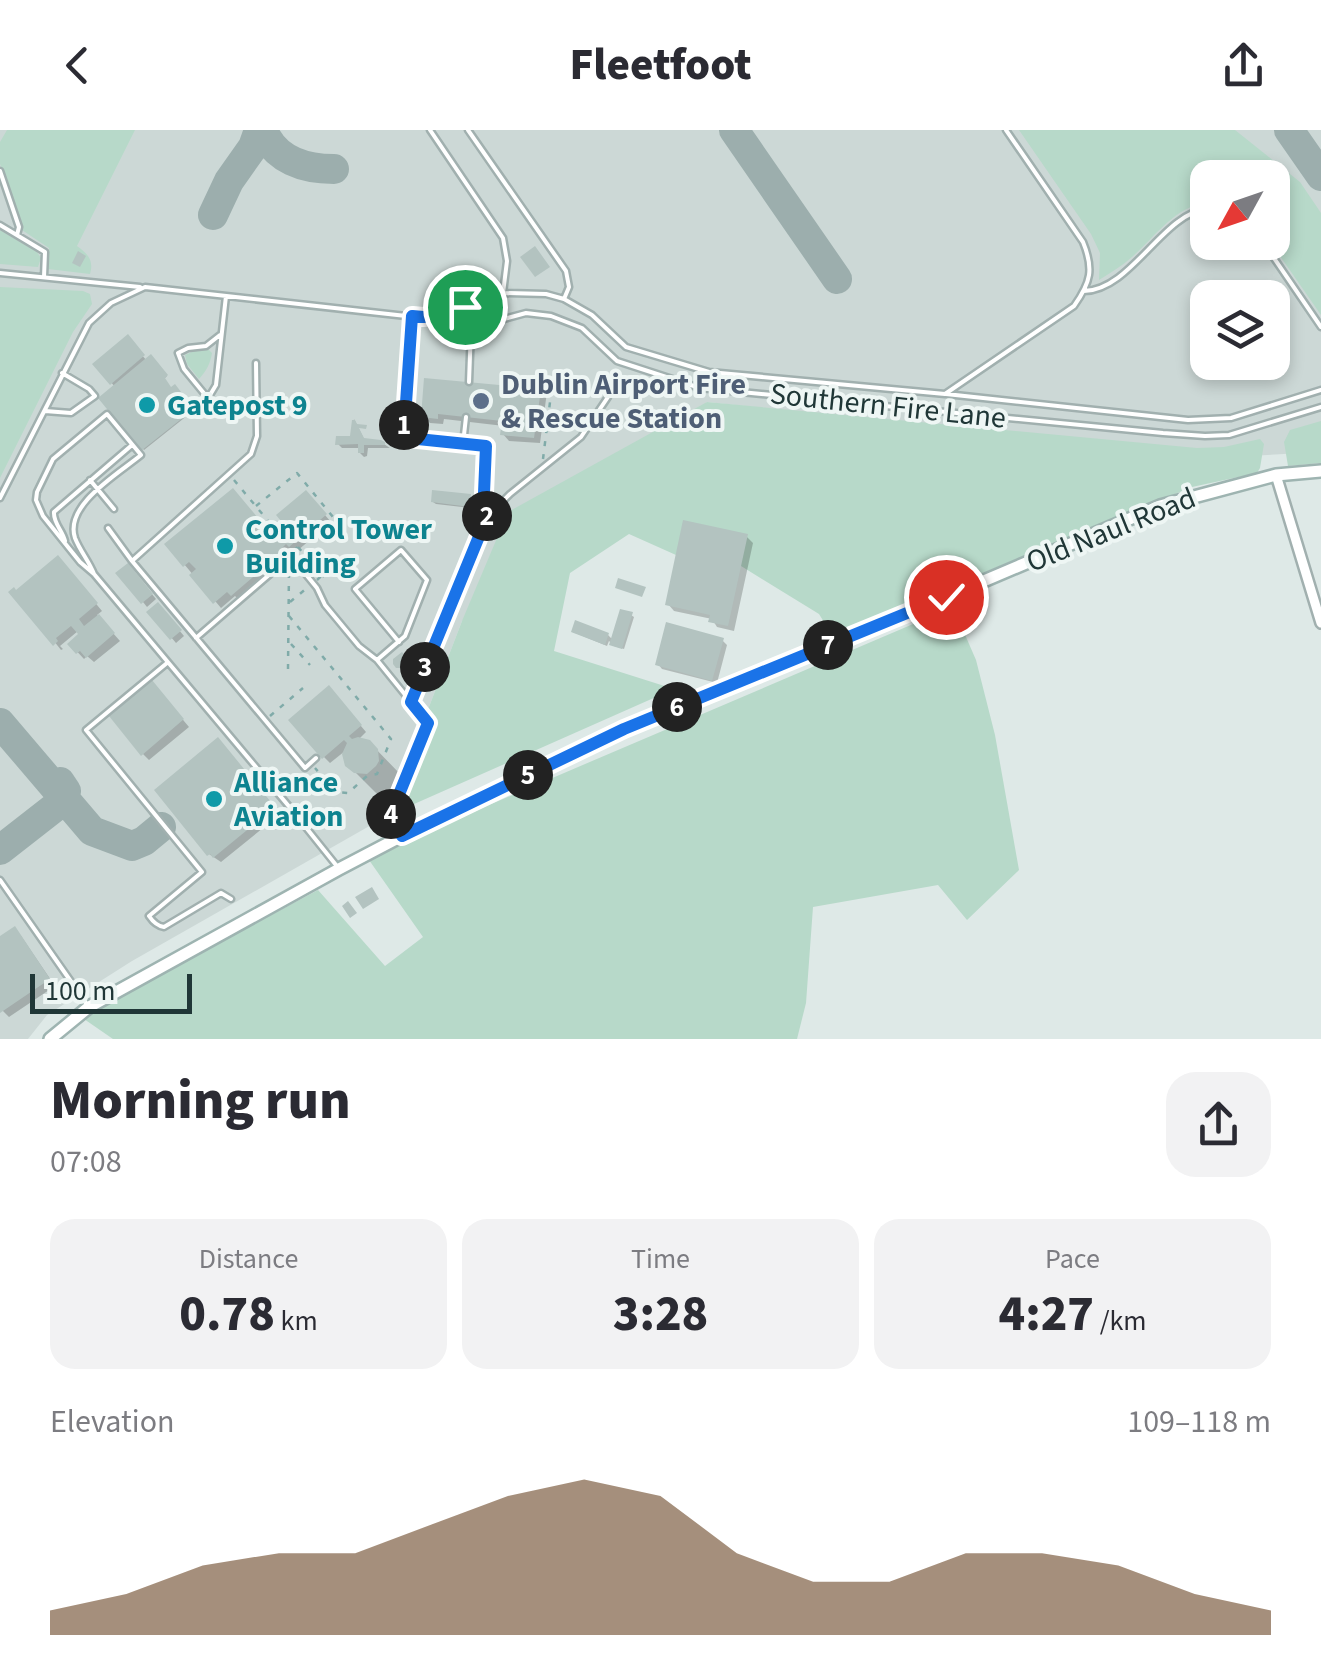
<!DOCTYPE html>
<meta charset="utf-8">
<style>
body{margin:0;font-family:"Source Sans 3",sans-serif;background:#f2f2f3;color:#2b2b33;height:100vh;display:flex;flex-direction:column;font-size:38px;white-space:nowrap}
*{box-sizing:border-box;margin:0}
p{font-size:32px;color:#7c7c81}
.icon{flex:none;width:55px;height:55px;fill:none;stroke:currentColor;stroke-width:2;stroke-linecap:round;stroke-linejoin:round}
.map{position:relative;height:909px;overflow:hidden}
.sheet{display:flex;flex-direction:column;background:#fff;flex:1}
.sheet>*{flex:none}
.needle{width:65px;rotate:230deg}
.buttons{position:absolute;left:1190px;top:30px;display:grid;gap:20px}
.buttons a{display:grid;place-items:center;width:100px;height:100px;border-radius:20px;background:#fff;box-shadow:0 5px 15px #0003;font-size:50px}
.scale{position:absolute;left:30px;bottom:25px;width:162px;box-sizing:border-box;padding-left:10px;border:5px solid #203737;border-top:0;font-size:28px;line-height:35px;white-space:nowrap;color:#203737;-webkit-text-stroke:8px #eef6f4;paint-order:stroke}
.pin{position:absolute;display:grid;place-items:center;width:85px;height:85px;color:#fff;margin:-42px;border:5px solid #fff;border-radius:50%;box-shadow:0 2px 10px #0007}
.km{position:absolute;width:50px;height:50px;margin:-25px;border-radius:50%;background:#222;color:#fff;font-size:28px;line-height:50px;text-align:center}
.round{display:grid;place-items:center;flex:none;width:105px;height:105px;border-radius:30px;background:#f2f2f3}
.headline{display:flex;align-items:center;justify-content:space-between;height:170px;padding:0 50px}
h1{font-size:55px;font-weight:800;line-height:75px}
.metrics{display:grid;grid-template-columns:repeat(3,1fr);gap:15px;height:170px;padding:10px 50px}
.metrics div{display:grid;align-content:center;border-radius:25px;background:#f2f2f3;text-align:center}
.metrics b{font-size:50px;font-weight:800}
.metrics small{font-size:28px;font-weight:400}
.metrics p{font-size:28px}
.chart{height:280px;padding:20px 50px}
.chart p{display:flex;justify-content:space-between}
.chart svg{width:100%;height:180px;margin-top:10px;fill:#806145;opacity:.7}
header{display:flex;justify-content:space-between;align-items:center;height:130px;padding:0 50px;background:#fff;font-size:45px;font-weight:800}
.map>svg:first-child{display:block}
.built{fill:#ccd8d6;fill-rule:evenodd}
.green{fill:#b7d9c9}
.shadow{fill:#0003}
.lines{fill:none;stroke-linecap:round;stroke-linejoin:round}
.taxiway{stroke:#9caead;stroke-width:30}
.building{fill:#b3c3c0}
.service-casing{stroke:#a1b0af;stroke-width:9}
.minor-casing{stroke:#a1b0af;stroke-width:14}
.secondary-casing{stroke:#9eb4b1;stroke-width:16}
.path{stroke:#80aba9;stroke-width:2.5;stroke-dasharray:5 8;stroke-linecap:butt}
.service{stroke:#fff;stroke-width:4}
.minor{stroke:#fff;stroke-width:9}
.secondary{stroke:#fff;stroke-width:11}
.route-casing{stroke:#fff;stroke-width:20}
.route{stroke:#1a73e8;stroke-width:12}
.service-dot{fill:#5c6f8a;stroke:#eef6f4;stroke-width:4}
.culture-dot{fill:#0f9aa8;stroke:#eef6f4;stroke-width:4}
.labels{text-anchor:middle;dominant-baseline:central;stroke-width:8;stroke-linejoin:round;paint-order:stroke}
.service-label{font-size:30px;font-weight:bold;fill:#4e5e75;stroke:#eef6f4;text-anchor:start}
.culture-label{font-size:30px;font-weight:bold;fill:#0d838f;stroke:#eef6f4;text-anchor:start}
.street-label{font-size:30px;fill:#203737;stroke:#eef6f4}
</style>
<header><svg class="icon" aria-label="back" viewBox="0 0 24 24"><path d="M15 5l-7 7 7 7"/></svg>Fleetfoot<svg class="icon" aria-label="share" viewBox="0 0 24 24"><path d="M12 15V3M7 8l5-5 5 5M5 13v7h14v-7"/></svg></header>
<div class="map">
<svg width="1321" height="909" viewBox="0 0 1321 909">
<rect width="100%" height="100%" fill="#dee9e7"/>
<!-- built -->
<path class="built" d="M0 0H1321V322L1231 327 707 272 462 491 387 686 132 831 47 885 28 909H0ZM1208 48H1272V112H1208ZM1208 168H1272V232H1208Z"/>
<!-- green -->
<path class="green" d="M7 0H135L77 116C88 124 94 130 90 144L48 139 49 118 22 100 0 34V12Z
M1019 0H1235L1300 52 1321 83V185L1271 113 1272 112V48H1208L1207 73C1176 75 1154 108 1132 127 1122 136 1110 143 1099 150L1100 123 1091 104Z
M0 100 37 122 41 128 38 137 0 134Z
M0 157 83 161 90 164 92 174 73 202 0 348Z
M207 218 212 223C210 234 207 240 199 249L187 234 185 225 194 221Z
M707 272 1197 318 1224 317 1260 309 1264 314 1260 338 1257 343 1192 357 832 505 819 484 741 436 676 425 629 404 570 443 554 521 674 559 387 686 462 491 508 382Z
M1321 291V333L1288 336 1284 312 1290 300Z
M953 477 976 530 995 605 1019 740 967 790 938 755 813 777 806 873 797 909H113L84 889 105 873 318 760 385 836 423 807 369 730 489 675Z"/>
<!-- shadow -->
<path class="shadow" d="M127 208 147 231 151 228 167 246 163 250 171 260 175 257 193 281 144 320 101 269 115 257 96 234Z
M541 256 547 262 540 313 509 311 503 304 504 296 444 289 443 294 430 293 423 286Z
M354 289 365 311 381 312 390 318H368L367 326 364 327 360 323V318H342L338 314 352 309Z
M470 367 472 369 471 378 436 374 433 372Z
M312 370 331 392 297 421 294 419 284 427 286 429 239 470 235 466 221 478 168 415 269 404Z
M746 406 753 413 734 501 717 497 712 489 674 481 668 474Z
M64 435 102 481 97 485 120 511 94 532 87 526 84 529 70 514 82 505 78 501 60 516 63 519 61 520 16 463Z
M132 440 156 469 147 477 143 472Z
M158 475 184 506 176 513 150 482Z
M631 485 634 487 624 519 614 516 609 511 607 516 573 502 608 505 613 510Z
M722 510 727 515 717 553 662 539 658 534Z
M158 560 189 597 149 630 143 624Z
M335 565 366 602 358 610 369 612 404 648 402 663 394 669H383L375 662 347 634 345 621 330 633 324 627Z
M224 617 279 685 221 732 209 724Z
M21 806 55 856 9 887 0 878V809Z"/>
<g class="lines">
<!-- taxiway -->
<path class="taxiway" d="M263 0C275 30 304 39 334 39
M734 0 837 149
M1289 0 1321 46
M213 85 229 51 253 17 259 0
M0 593 92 701 132 716 144 711 161 697
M0 720 64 670 66 661 60 652"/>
</g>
<!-- building -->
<path class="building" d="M535 116 550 137 535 147 520 127Z
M78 121 86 126 80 137 72 133Z
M128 204 145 225 110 255 92 234Z
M151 224 168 245 165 248 171 257 175 254 194 279 141 321 98 268Z
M424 248 521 257V251L542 253 534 308 500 305 502 291 438 284V289L421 287Z
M352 290H355L357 294 367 295 366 299 359 298 364 308 381 310 385 312V315H364V323H358V314L335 315 336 306H350Z
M233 358 268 400V396L274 391H281L276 385 306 360 327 384 289 417 286 414 280 420 282 422 231 466 227 462 213 474 189 445 196 439 189 432 183 437 164 414Z
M432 360 471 364 470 377 431 372Z
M683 390 748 404 728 496 708 492 710 485 665 475Z
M58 425 98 473 79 489 84 496 99 484 115 503 86 528 80 521 76 524 67 514 78 504 71 496 56 508 58 511 53 516 8 462 14 457 16 460Z
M128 433 153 464 141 474 115 443Z
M618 448 646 457 642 467 615 458Z
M158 472 182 500 170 510 146 482Z
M620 479 633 482 622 519 609 515Z
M575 490 609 503 605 515 571 502Z
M666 492 724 508 712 551 655 535Z
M402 522 410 531 401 538H396L393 534V529Z
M152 550 184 589 141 626 109 586Z
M329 555 362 595 349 606 352 609 358 607 370 610 378 619 379 631 376 636 367 644 354 643 345 636 342 624 347 613 344 610 322 629 288 590Z
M218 607 275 677 213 728 210 724 207 726 154 660Z
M372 757 379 769 363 779 355 767Z
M348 771 357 783 350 788 342 776Z
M15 796 50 849 0 883V806Z"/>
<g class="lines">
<!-- service casing -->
<g class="service-casing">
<path id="service" d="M430 0 503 108 507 131 503 163
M468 0 566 141 569 157 564 169
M0 41 19 97 17 105
M0 95 45 122 44 147
M1263 112 1321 197
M0 143 140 157
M1084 161C1132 160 1163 82 1208 79
M465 178 471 198 469 252
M412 187 403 303 408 308 486 316 485 363 487 387 510 364 581 307 608 267
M471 198 526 183 551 186 582 198 617 231 700 258 1163 303 1205 306 1229 305 1321 277
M946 264 1188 290 1231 288 1321 260
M207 267 184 239 178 223 188 218 206 216 220 205
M200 273 210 265 216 255 226 166
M45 281 71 283 95 266 89 259 62 243
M463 314 466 287
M90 350 114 379
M0 368 89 193 111 173 145 157 424 188 449 184 485 167 503 163 546 164 564 169 592 185 626 217 709 242 945 264 1074 176C1091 152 1094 139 1083 112L1006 0
M108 398 132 431 305 638 316 628
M65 411C63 401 53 393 54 382L132 315
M132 431 251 324 257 306 256 233
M94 444C89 431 80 421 75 408 64 375 118 344 141 325L107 284 53 329 37 362 36 370 43 386 80 432 94 444 292 680 275 695
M196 508 291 426 317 458 325 475 359 516 377 530 411 572
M377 530 405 506 427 450 401 420 355 459 399 512
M167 533 86 600 202 742 149 786C153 792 157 796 164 797L221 763 231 769
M292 680 336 735
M400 701 391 683 428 593 411 572 487 387
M0 750 86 873"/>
</g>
<!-- minor casing -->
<g class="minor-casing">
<path id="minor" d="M1276 345 1321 493"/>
</g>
<!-- secondary casing -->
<g class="secondary-casing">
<path id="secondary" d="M50 909 89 877 339 739 402 706 623 599 946 467 1160 376 1276 345 1321 341"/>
</g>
<!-- path -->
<path class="path" d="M543 329 551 264 559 262
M234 350 269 392
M256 376 297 343 333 387 293 421
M298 417 324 447
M317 437 330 426
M317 450 328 440
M290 472 307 458
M289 486 391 609 377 644 367 646 348 663 336 662 315 638
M291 514 310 535
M288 539 289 438
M270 586 303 558"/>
<!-- service -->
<use href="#service" class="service"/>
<!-- minor -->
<use href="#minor" class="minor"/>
<!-- secondary -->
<use href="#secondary" class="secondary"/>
</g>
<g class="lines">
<!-- route casing -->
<g class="route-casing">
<path id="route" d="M465 177C448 185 432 189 412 186L404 302 408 308 486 316 484 363 487 387 411 572 428 593 391 684 402 706 624 599 946 467"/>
</g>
<!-- route -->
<use href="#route" class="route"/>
</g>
<!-- markers -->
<circle class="service-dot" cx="481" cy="271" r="10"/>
<g class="culture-dot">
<circle cx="147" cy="275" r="10"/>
<circle cx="225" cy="416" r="10"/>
<circle cx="214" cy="669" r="10"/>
</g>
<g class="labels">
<!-- service labels -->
<g class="service-label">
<text x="501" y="254">Dublin Airport Fire<tspan x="501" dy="34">&amp; Rescue Station</tspan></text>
</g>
<!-- culture labels -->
<g class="culture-label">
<text x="167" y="275">Gatepost 9</text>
<text x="245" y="399">Control Tower<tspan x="245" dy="34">Building</tspan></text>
<text x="234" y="652">Alliance<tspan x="234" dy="34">Aviation</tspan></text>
</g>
<!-- street labels -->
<g class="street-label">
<text transform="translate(888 276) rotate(6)">Southern Fire Lane</text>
<text transform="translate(1111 400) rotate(-22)">Old Naul Road</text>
</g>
</g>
</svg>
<div class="buttons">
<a><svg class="needle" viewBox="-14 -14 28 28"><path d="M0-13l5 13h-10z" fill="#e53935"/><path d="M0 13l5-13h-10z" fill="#7c7c81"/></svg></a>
<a><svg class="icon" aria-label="layers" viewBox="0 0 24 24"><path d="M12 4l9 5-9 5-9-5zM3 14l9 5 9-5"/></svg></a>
</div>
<div class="scale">100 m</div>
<div class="pin" style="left:465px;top:177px;background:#1e9e55"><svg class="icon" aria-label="arrive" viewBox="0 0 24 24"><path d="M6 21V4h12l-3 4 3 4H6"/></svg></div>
<div class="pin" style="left:946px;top:467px;background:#d93025"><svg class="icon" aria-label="check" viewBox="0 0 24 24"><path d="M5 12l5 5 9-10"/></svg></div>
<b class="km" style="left:404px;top:295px">1</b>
<b class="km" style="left:487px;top:386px">2</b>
<b class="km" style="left:425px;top:537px">3</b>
<b class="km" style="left:391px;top:684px">4</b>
<b class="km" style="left:528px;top:645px">5</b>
<b class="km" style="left:677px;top:577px">6</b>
<b class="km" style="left:828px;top:515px">7</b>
</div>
<section class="sheet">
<div class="headline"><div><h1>Morning run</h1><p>07:08</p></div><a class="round"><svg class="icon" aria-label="share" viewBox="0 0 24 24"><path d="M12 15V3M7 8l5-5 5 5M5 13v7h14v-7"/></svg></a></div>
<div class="metrics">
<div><p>Distance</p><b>0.78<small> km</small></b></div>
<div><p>Time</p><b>3:28</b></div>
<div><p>Pace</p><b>4:27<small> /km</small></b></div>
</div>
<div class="chart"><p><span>Elevation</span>109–118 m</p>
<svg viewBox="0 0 160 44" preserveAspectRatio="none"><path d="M0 44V38L10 34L20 27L30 24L40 24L50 17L60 10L70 6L80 10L90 24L100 31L110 31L120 24L130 24L140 27L150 34L160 38V44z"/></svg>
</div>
</section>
